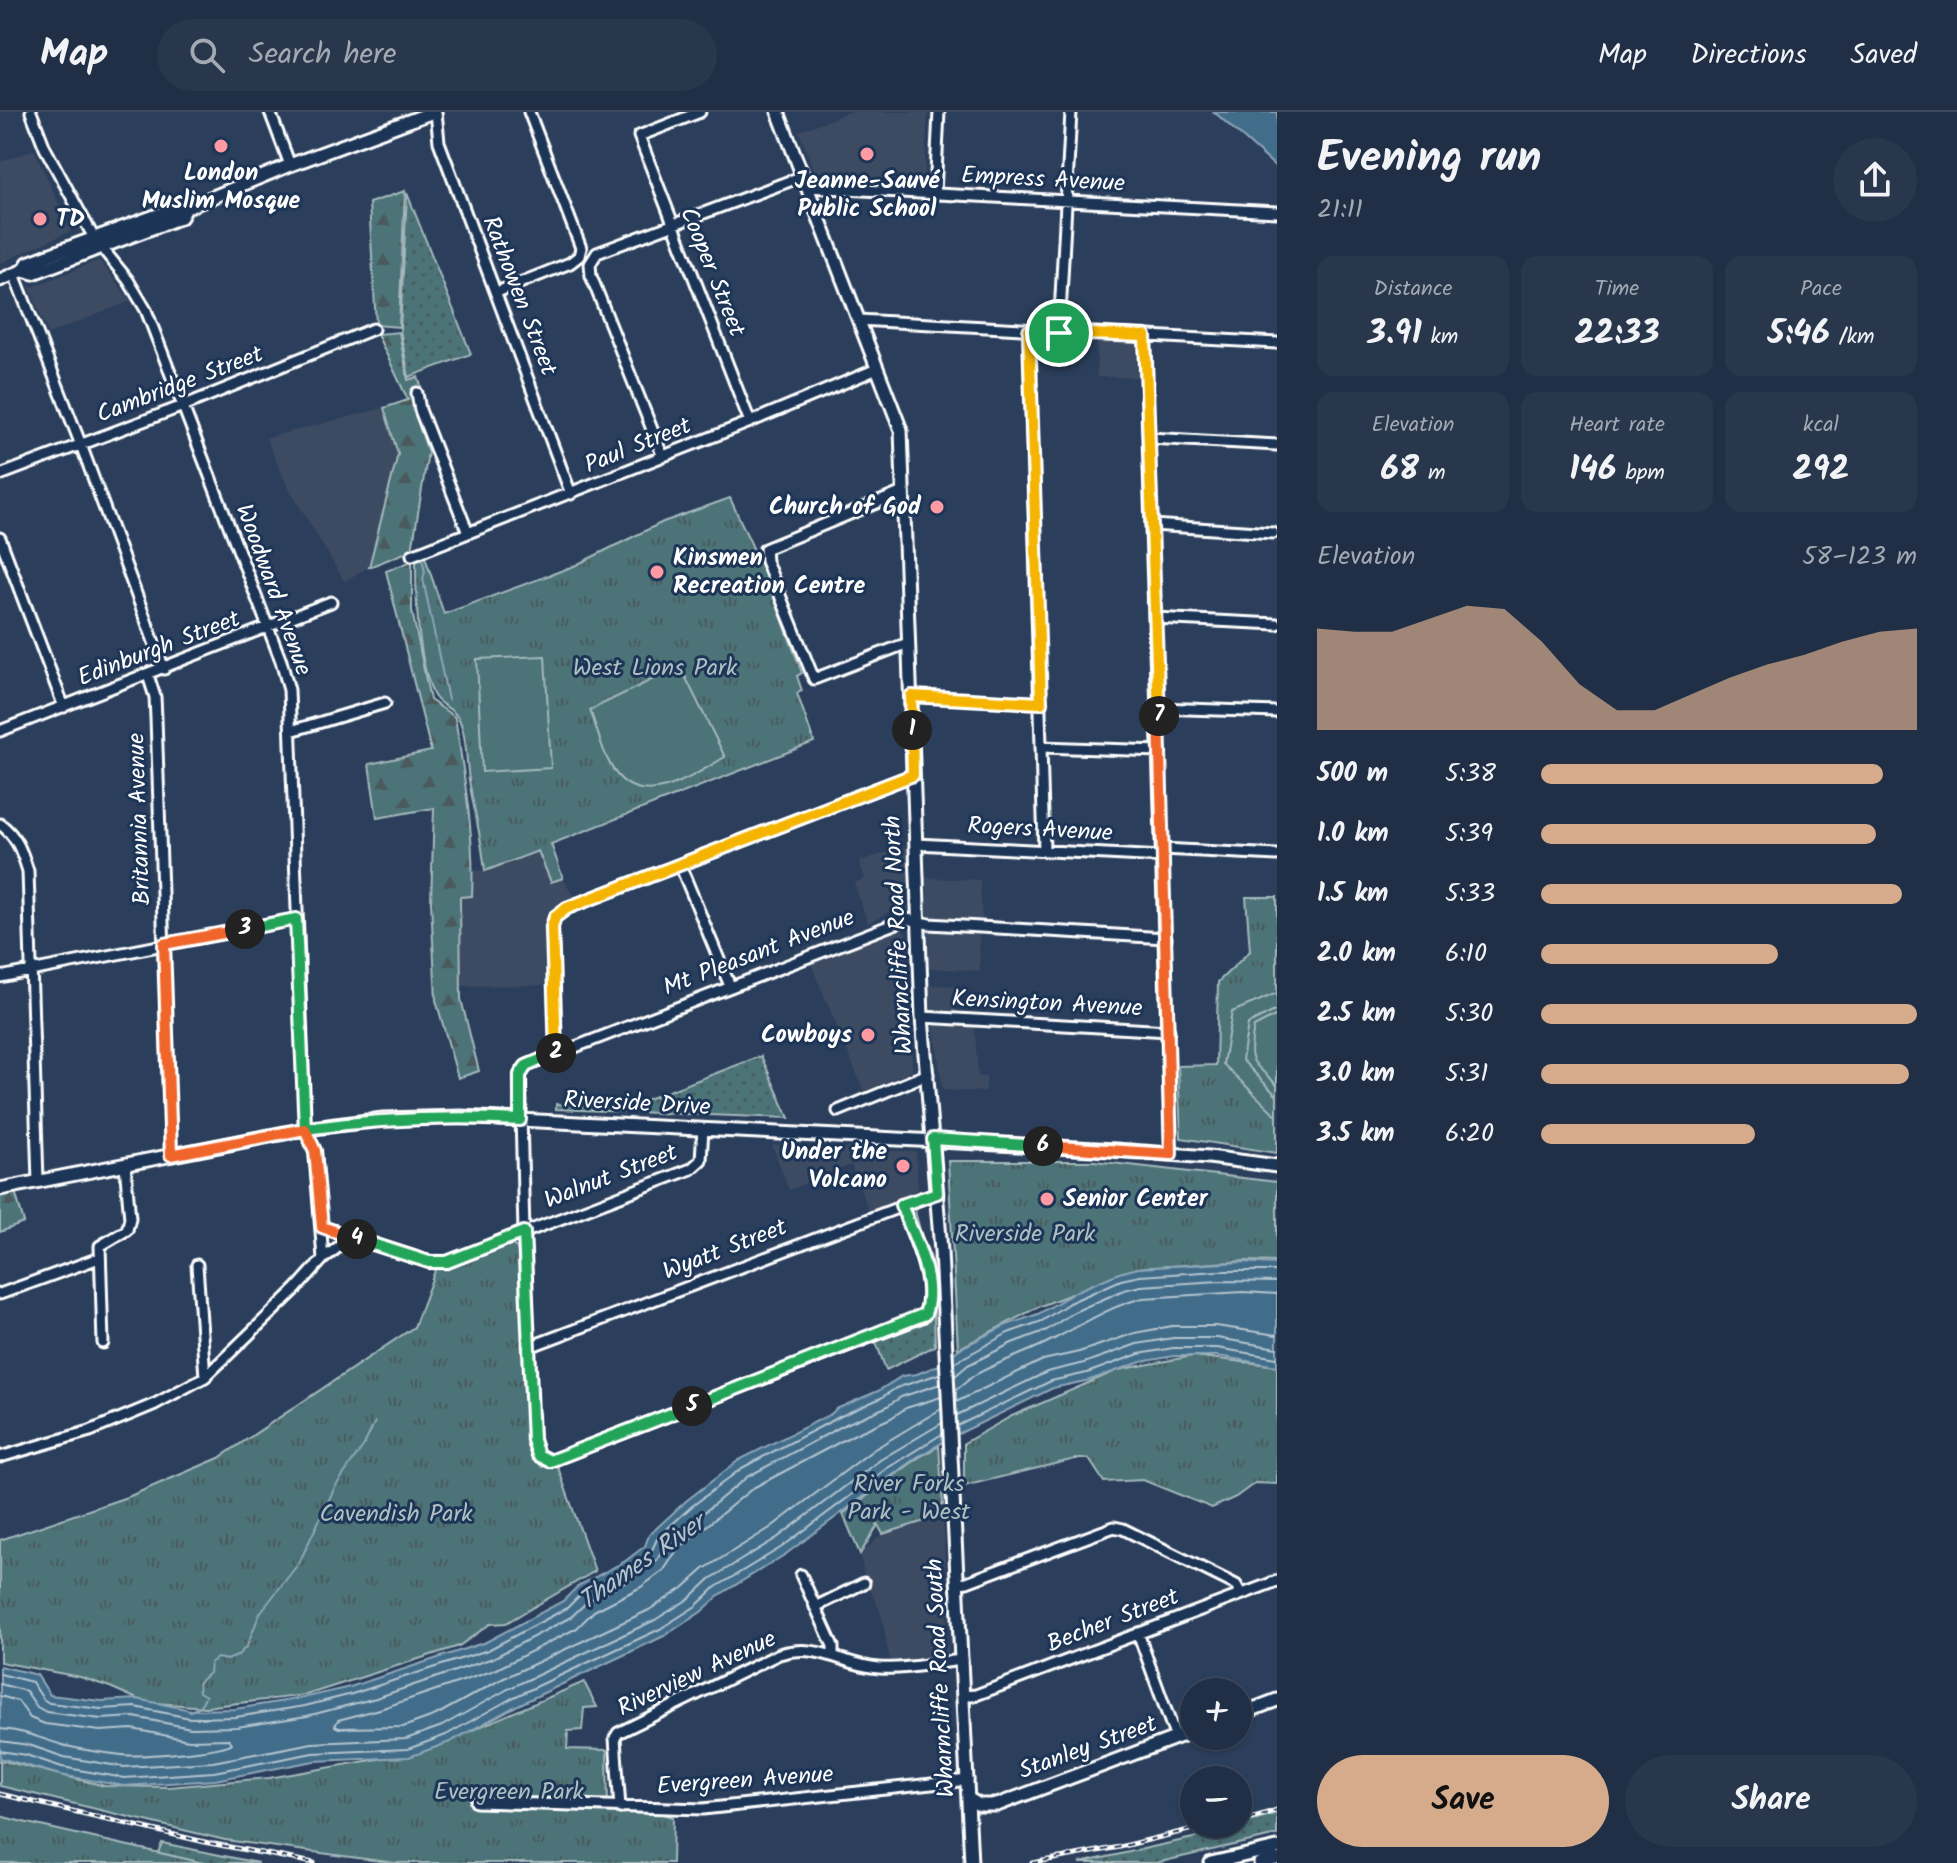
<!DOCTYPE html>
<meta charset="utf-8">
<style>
body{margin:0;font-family:Kalam,sans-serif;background:#28374c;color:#f1f3f6;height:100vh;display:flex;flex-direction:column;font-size:30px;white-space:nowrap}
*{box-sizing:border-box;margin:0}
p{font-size:26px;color:#a2a9b3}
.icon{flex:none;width:44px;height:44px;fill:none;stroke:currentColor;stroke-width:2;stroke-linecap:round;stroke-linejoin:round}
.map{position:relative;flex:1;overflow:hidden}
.sheet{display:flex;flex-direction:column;background:#202f45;width:680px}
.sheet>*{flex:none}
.tools{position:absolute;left:1180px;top:1566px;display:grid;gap:16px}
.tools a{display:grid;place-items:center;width:72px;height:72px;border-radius:50%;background:#202f45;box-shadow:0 2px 6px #0004,0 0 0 2px #3d4a5e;font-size:40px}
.pin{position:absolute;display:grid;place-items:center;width:68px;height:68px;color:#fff;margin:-34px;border:4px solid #fff;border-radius:50%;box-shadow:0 2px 8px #0007}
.km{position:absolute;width:40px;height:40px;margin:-20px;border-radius:50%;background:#222;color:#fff;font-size:22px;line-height:40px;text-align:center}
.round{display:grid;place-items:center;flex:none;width:84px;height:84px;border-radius:42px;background:#28374c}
.headline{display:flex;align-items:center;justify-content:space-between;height:136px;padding:0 40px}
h1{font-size:44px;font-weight:700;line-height:60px}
.stats{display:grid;grid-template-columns:repeat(3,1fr);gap:12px;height:136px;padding:8px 40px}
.stats div{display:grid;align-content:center;border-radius:16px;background:#28374c;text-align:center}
.stats b{font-size:34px;font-weight:700}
.stats small{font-size:22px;font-weight:400}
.stats p{font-size:22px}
.chart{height:224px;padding:16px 40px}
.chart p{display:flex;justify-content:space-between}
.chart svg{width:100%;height:144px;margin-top:8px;fill:#d6ab8b;opacity:.7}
.button{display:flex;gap:16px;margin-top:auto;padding:16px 40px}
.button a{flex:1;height:92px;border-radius:48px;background:#d6ab8b;color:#111;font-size:32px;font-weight:700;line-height:92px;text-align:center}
.button a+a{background:#28374c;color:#f1f3f6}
ul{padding:0 40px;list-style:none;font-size:26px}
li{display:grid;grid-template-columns:128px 96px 1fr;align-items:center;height:60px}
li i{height:20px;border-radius:10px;background:#d6ab8b}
header{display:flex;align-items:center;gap:48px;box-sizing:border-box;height:112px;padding:0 40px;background:#202f45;border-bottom:2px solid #3d4a5e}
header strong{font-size:38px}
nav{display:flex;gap:44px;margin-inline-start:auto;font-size:28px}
.search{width:560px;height:72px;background:#28374c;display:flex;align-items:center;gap:20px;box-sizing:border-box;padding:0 28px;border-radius:44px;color:#a2a9b3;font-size:30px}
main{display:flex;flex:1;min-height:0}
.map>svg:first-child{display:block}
.built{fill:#3c4b62}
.grass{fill:url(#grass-dots);stroke:#a5b9bc;stroke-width:2}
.forest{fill:url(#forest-firs);stroke:#a5b9bc;stroke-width:2}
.park{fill:url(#park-tufts);stroke:#a5b9bc;stroke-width:2}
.pitch{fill:#4b7378;stroke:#a5b9bc;stroke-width:2}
.water{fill:#436d8a;stroke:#8ea7b9;stroke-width:2}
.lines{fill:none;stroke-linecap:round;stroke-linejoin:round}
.shore{stroke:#b4c5d0;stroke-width:2}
.stream{stroke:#8ea7b9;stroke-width:2}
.minor-casing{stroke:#fff;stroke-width:15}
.major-casing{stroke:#fff;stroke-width:17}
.minor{stroke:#1d3557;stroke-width:9}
.major{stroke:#1d3557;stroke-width:11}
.rail-casing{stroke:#fff;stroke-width:5}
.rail{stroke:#1d3557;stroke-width:2;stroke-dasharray:6;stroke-linecap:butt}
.split-1-casing{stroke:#fff;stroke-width:16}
.split-2-casing{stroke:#fff;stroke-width:16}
.split-3-casing{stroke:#fff;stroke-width:16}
.split-4-casing{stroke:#fff;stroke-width:16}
.split-5-casing{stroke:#fff;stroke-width:16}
.split-6-casing{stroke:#fff;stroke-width:16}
.split-7-casing{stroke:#fff;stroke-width:16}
.split-8-casing{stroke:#fff;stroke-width:16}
.split-1{stroke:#f5b400;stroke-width:10}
.split-2{stroke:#f5b400;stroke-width:10}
.split-3{stroke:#22a559;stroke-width:10}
.split-4{stroke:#f0652b;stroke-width:10}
.split-5{stroke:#22a559;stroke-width:10}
.split-6{stroke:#22a559;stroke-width:10}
.split-7{stroke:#f0652b;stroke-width:10}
.split-8{stroke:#f5b400;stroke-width:10}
.poi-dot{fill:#ff9aa2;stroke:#1d3557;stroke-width:3}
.labels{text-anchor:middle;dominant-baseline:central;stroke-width:6;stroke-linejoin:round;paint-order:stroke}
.poi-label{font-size:24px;font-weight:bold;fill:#fff;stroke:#1d3557;text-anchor:start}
.street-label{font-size:24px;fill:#fff;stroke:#1d3557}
.park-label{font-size:24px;fill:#aec0c2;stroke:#1d3557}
.water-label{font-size:26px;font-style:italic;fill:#b4c5d0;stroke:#1d3557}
</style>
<header>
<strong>Map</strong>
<div class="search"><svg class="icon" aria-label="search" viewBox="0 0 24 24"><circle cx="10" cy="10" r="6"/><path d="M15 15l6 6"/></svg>Search here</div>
<nav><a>Map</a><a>Directions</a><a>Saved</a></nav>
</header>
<main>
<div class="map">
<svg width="1277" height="1751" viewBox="0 0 1277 1751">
<defs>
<pattern id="grass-dots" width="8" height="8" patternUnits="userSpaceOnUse" patternTransform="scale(2)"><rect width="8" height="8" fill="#4b7378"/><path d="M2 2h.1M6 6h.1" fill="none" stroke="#4c5a5b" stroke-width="1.8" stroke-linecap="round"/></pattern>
<pattern id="forest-firs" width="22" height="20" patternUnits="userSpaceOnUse" patternTransform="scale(2)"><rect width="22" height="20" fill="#4b7378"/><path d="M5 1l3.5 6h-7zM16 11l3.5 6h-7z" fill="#4c5a5b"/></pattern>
<pattern id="park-tufts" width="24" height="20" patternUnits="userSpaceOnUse" patternTransform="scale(2)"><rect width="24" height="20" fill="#4b7378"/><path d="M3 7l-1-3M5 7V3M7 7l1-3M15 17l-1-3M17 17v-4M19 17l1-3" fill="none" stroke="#4c5a5b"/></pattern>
</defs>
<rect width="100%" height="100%" fill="#2b3f5c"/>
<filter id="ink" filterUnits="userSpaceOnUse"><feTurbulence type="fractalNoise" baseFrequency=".0125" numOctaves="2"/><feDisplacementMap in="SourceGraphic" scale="16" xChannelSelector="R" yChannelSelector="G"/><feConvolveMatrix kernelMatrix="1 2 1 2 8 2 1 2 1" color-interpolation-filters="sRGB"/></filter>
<g filter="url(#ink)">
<!-- built -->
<path class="built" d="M850 0H928L924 70 817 65 799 19Z
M34 38 71 119 0 151V50Z
M99 148 131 189 48 222 30 176Z
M1097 227 1137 229 1141 265H1097Z
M384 296 398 342 369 455 344 469 286 371 266 326Z
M909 734 906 791 868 811 854 771 865 767 859 749Z
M539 739 551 769 563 766 574 786 546 800 544 873 460 874V785L472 784 473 758 485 759Z
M927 766 980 768 982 813 979 820 980 859 929 856Z
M902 817 906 823 912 959 864 979 811 852Z
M928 873 957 874 956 904 974 905 978 965H987L985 980 943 978Z
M772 1033 916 1040 918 1078 869 1099 851 1053 789 1078Z
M943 1393 948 1543 890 1549 881 1501 865 1467 860 1442 883 1422 928 1408 935 1395Z"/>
<!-- grass -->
<path class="grass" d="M407 81 471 242 409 265 400 218Z
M761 944 789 1006 556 997V992L624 996Z
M914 1096 922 1125 932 1149 935 1234 886 1258 875 1227 925 1209 932 1201 929 1152 909 1100Z
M1277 1701V1723L1156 1751H1080L1202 1724Z
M162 1731 258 1751H157L155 1748Z"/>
<!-- forest -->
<path class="forest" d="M405 79 399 215 376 213 369 91Z
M399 220 408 268 418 265 422 277 415 302 428 340 412 438 369 455 398 342 384 296 408 288 377 222Z
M412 449V499L430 588 455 605C464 664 475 724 472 784L460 785 461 887 479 959 458 966 436 888 431 790 434 696 377 706 369 652 431 639 386 459Z
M15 1079 24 1111 0 1120V1082Z"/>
<!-- park -->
<path class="park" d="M730 386 769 471 802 561 797 564 802 579 797 581 814 630 551 732 563 766 551 770 538 739 485 759C482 728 474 699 469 668 466 648 467 625 459 607 454 596 437 593 433 582 417 543 416 489 416 447L425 445 444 502 574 454 663 410Z
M1246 785H1277V1041L1181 1026 1178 954 1216 953 1218 870 1250 839Z
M948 1049H1094L1277 1070V1150L1245 1149 1138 1156 1038 1195 958 1237Z
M509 1132 516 1135 520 1142 529 1337 542 1355 556 1350 595 1459 506 1511 490 1512 459 1534 306 1583 205 1595 144 1590 110 1575 80 1565 0 1550V1428L130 1384 219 1346 414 1215 436 1156 448 1157Z
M1193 1244 1277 1254V1372L1255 1371 1236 1385 1212 1396 1143 1368 1104 1370 1089 1347H1075L964 1374V1331L1012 1304 1118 1258Z
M939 1334 943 1393 935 1395 928 1408 883 1422 878 1413 860 1442 843 1402 918 1346Z
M584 1570 597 1595 584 1596 582 1618 568 1619 567 1637 607 1638 608 1700 664 1702 673 1705 672 1751H395L225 1728 0 1674V1648L105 1674 169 1675 269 1666 424 1639Z
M0 1704 23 1710 204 1751H0Z"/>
<!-- pitch -->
<path class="pitch" d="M545 544 551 656 482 660 477 547Z
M680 554 725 645C692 664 637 704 610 652 601 636 597 616 590 598Z
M1277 881V898L1248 912 1242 948 1277 984V1004L1223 952 1232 900Z
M1277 903V973C1251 947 1247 953 1254 915Z"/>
<!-- water -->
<path class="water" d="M1214 0H1277V56L1221 6Z
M1241 1150 1277 1152V1254L1217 1244H1174L1141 1250 1090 1268 1053 1276 956 1323 917 1345 786 1442 721 1482 701 1500 664 1524 516 1594 450 1630 409 1645 314 1649 215 1668 124 1674 60 1663 0 1646V1554L37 1563 50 1583 101 1589 137 1587 191 1598 235 1597 303 1586 350 1575 486 1530 563 1489 578 1474 624 1450 645 1434 649 1423 686 1389 739 1348 831 1302 836 1297 878 1279 902 1264 917 1262 939 1253 959 1237 1004 1214 1038 1202 1079 1178 1119 1161 1138 1156Z"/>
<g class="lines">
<!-- shore -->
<path class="shore" d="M954 1251 1008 1221 1042 1209 1069 1191 1121 1168 1140 1164 1218 1159H1277
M955 1264 968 1253 1012 1231 1047 1218 1074 1200 1124 1178 1141 1174 1219 1169 1277 1170
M955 1278C963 1274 968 1267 975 1263 1000 1249 1028 1241 1054 1227 1083 1212 1110 1194 1143 1186L1243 1180 1277 1182
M941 1285 906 1296 891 1306 853 1323 753 1376 677 1438 664 1458 641 1475 594 1499 577 1516 495 1558 380 1597 338 1608 335 1614 339 1616 403 1615 436 1603 502 1567 649 1498 683 1476 704 1457 770 1416 873 1338 941 1297
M956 1290 1043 1248 1079 1240 1135 1221 1172 1214H1216L1277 1223
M957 1303 1047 1260 1084 1251 1137 1232 1173 1226H1217L1277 1236
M957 1314 1051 1269 1087 1261 1139 1242 1173 1236H1217L1277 1246
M0 1562 32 1570 43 1587 49 1591 101 1597 135 1595 190 1606 236 1605 305 1594 352 1582 488 1538 567 1496 582 1481 629 1456 651 1440 658 1425 691 1395 742 1356 841 1304 881 1286 896 1276 939 1262
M0 1572 26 1579 37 1595 46 1600 101 1607 134 1605 191 1616 237 1615 307 1604 376 1586 493 1546 571 1505 588 1489 634 1465 657 1448 667 1431 747 1365 846 1312 886 1295 901 1285 940 1272
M0 1584 18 1589 30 1606 45 1612 100 1619 132 1617 189 1628 229 1627 232 1631C224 1639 137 1645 122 1643 104 1641 84 1638 66 1634 44 1628 24 1618 0 1617
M0 1629 29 1633 64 1645 124 1655 213 1650 312 1631 406 1627 442 1614 508 1577 655 1508 690 1486 710 1467 777 1426 880 1348 942 1311
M0 1639 26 1643 62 1655 124 1666 214 1660 313 1641 408 1637 446 1623 512 1586 660 1517 696 1494 716 1475 782 1435 886 1357 942 1322"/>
<!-- stream -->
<path class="stream" d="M422 446 425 460 423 467 448 588
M190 1599 199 1595 206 1584 199 1580 198 1571 209 1561 210 1551 217 1546 227 1548 237 1544 247 1534 260 1501 299 1451 335 1375 364 1333 375 1310"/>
<!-- minor casing -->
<g class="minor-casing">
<path id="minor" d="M270 0 290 53
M436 0 439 30 571 382
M700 0 639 24 750 310
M807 75 1277 100
M935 82 939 0
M14 162 81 333 164 557
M497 180 570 151 579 144 581 136 529 0
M858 208 1277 231
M1029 219 1044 738
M1059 221 1071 0
M1145 224 1171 1042
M417 281 420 298 468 421
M1149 326 1277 333
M663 345 591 164 590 152 597 141 803 64
M0 363 183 294 373 217
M903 380 765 437 766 449 814 567 908 531
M1152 413 1273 421
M0 426 64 595
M412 443 750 310 877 257
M1154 506 1277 512
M148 563 155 585 156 606 171 1043
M911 584 1041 591
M1158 596 1277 600
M0 619 331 490
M291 619 385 591
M1042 635 1160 639
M0 712C17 724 22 740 28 759L38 1069
M916 732 1163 745
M1163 737 1277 743
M680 753 730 874
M0 865 296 807
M922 905 1169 919
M556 941 552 815 555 805 567 796 913 663
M838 999 928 962
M901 1093C911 1119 941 1181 922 1205L550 1349 538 1343 533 1328 524 1120 520 963 526 954 907 807 929 812 1166 826
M322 1115 429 1150H447L691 1057 701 1048 703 1017
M323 1147 351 1125
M197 1153 205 1265
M0 1182 99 1146
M103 1231 100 1134 127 1118 130 1106 125 1053
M529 1235 937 1081
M0 1345 90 1319 155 1292 205 1265 296 1177 323 1147 315 1039 305 1017 289 578 281 549 146 198 128 168 94 126 45 36 31 0
M801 1463 833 1534V1542
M958 1471 967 1470 1114 1415 1123 1417 1236 1473 1241 1482
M815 1495 864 1471
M1138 1521 1176 1626
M963 1584 976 1583 1277 1469
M476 1690 703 1697 968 1668
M620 1696 615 1626 618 1621 779 1542C819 1530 842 1553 879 1556 906 1558 935 1551 962 1548"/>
</g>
<!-- major casing -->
<g class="major-casing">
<path id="major" d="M778 0 901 318 922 905 941 1139 971 1751
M24 158 33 161 181 105 186 96
M0 168 24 158 28 151 54 141 166 100 186 96 290 53 433 0
M0 1077 305 1017 383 1007 461 1005 1115 1038 1209 1045 1277 1054
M1238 1603 1277 1588
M969 1687 979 1693H997L1194 1619
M1211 1751 1277 1736
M1260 1751 1277 1747"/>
</g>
<!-- minor -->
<use href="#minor" class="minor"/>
<!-- major -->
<use href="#major" class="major"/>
<!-- rail casing -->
<g class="rail-casing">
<path id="rail" d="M0 1682 209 1731 314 1751
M1238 1710 1277 1698
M1204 1720 1232 1712
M1032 1751 1120 1735 1213 1712"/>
</g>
<!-- rail -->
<use href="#rail" class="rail"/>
</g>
</g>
<g class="lines" filter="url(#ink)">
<!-- split-1 casing -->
<g class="split-1-casing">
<path id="split-1" d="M912 618 911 584 1041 591 1029 219 1059 221"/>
</g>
<!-- split-2 casing -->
<g class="split-2-casing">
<path id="split-2" d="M556 941 552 815 555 805 567 796 913 663 912 618"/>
</g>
<!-- split-3 casing -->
<g class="split-3-casing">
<path id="split-3" d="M245 817 296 807 305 1017C377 1007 447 1004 520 1008V963L526 954 556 941"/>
</g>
<!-- split-4 casing -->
<g class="split-4-casing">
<path id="split-4" d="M245 817 164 832 171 1043 305 1017 315 1039 322 1115 357 1127"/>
</g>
<!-- split-5 casing -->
<g class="split-5-casing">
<path id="split-5" d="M357 1127 429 1150H447L524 1120 533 1328 538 1343 550 1349 692 1294"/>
</g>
<!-- split-6 casing -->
<g class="split-6-casing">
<path id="split-6" d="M692 1294 925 1202C937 1168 914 1124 901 1093L937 1081 933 1027 1043 1034"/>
</g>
<!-- split-7 casing -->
<g class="split-7-casing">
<path id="split-7" d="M1043 1034 1171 1042 1159 604"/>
</g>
<!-- split-8 casing -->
<g class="split-8-casing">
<path id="split-8" d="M1059 221 1145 224 1159 604"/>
</g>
<!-- split-1 -->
<use href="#split-1" class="split-1"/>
<!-- split-2 -->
<use href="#split-2" class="split-2"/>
<!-- split-3 -->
<use href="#split-3" class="split-3"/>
<!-- split-4 -->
<use href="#split-4" class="split-4"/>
<!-- split-5 -->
<use href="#split-5" class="split-5"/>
<!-- split-6 -->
<use href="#split-6" class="split-6"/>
<!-- split-7 -->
<use href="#split-7" class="split-7"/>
<!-- split-8 -->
<use href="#split-8" class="split-8"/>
</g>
<!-- markers -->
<g class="poi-dot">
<circle cx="221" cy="34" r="8"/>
<circle cx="867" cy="42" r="8"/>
<circle cx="40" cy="107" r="8"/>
<circle cx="937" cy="395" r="8"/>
<circle cx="657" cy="460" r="8"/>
<circle cx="868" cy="923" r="8"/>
<circle cx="903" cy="1054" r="8"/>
<circle cx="1047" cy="1087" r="8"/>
</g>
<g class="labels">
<!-- poi labels -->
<g class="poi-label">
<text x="221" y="61" text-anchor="middle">London<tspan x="221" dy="28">Muslim Mosque</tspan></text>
<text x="867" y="69" text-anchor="middle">Jeanne-Sauvé<tspan x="867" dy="28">Public School</tspan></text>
<text x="56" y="107">TD</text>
<text x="921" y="395" text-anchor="end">Church of God</text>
<text x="673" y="446">Kinsmen<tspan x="673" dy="28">Recreation Centre</tspan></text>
<text x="852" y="923" text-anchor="end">Cowboys</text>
<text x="887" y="1040" text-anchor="end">Under the<tspan x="887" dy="28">Volcano</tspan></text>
<text x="1063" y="1087">Senior Center</text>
</g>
<!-- street labels -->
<g class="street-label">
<text transform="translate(1043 68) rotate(3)">Empress Avenue</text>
<text transform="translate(712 160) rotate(68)">Cooper Street</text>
<text transform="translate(519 184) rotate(69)">Rathowen Street</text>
<text transform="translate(180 273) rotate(-21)">Cambridge Street</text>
<text transform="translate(638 334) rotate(-22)">Paul Street</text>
<text transform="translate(273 478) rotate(70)">Woodward Avenue</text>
<text transform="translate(159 537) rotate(-21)">Edinburgh Street</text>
<text transform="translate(140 707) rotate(-92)">Britannia Avenue</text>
<text transform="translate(1040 718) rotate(3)">Rogers Avenue</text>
<text transform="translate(899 823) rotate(-93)">Wharncliffe Road North</text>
<text transform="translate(759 841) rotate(-21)">Mt Pleasant Avenue</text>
<text transform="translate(1047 892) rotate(3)">Kensington Avenue</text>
<text transform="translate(637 992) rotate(3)">Riverside Drive</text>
<text transform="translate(611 1065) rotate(-21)">Walnut Street</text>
<text transform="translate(725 1138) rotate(-21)">Wyatt Street</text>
<text transform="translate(1113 1509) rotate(-21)">Becher Street</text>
<text transform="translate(697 1562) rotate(-25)">Riverview Avenue</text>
<text transform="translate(941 1566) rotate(-93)">Wharncliffe Road South</text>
<text transform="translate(1088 1636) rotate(-20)">Stanley Street</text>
<text transform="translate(745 1669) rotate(-4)">Evergreen Avenue</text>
</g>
<!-- park labels -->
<g class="park-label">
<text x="655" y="556">West Lions Park</text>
<text x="1025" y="1122">Riverside Park</text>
<text x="909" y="1372">River Forks<tspan x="909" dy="28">Park - West</tspan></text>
<text x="396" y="1402">Cavendish Park</text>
<text x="509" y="1680">Evergreen Park</text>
</g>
<!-- water labels -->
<g class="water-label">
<text transform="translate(642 1451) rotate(-35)">Thames River</text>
</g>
</g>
</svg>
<div class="tools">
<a>+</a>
<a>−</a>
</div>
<div class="pin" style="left:1059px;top:221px;background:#1e9e55"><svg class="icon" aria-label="arrive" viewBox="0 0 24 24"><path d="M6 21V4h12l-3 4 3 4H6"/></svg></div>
<b class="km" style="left:912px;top:618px">1</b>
<b class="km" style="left:556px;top:941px">2</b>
<b class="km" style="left:245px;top:817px">3</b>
<b class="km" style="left:357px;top:1127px">4</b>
<b class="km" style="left:692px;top:1294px">5</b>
<b class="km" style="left:1043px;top:1034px">6</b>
<b class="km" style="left:1159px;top:604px">7</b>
</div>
<section class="sheet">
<div class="headline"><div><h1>Evening run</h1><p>21:11</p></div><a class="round"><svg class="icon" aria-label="share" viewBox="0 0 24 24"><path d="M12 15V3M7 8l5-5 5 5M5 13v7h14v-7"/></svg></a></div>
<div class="stats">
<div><p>Distance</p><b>3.91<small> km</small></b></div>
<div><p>Time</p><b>22:33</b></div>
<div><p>Pace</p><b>5:46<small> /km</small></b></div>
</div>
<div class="stats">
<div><p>Elevation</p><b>68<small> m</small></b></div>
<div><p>Heart rate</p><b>146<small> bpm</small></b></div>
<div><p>kcal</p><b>292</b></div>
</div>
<div class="chart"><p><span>Elevation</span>58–123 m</p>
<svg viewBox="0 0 160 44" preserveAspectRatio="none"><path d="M0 44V13L10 14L20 14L30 10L40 6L50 7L60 17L70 30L80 38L90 38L100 33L110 28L120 24L130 21L140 17L150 14L160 13V44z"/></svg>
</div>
<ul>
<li><b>500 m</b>5:38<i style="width:91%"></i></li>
<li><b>1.0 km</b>5:39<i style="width:89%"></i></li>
<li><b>1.5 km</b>5:33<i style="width:96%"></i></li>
<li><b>2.0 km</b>6:10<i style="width:63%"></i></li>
<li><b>2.5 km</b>5:30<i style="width:100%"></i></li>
<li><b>3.0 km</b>5:31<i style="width:98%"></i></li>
<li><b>3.5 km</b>6:20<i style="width:57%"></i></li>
</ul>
<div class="button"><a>Save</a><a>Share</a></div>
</section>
</main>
